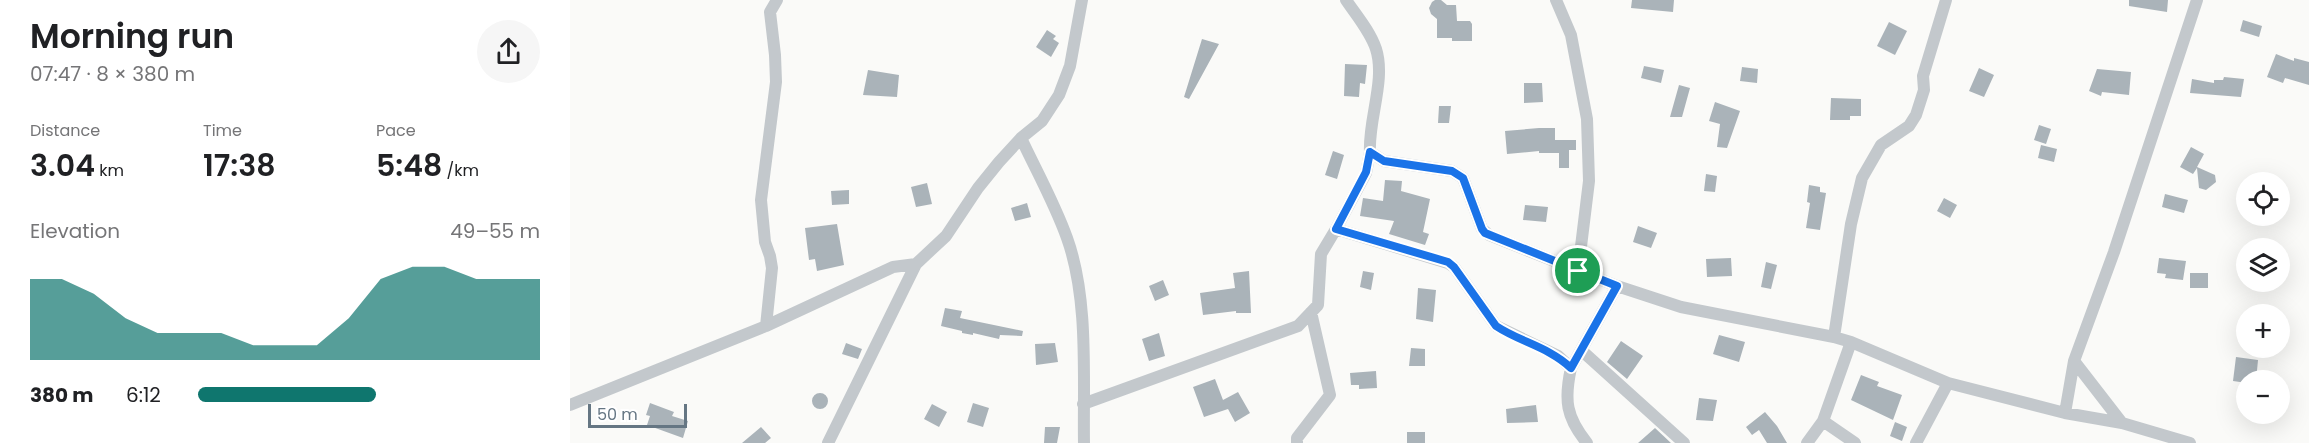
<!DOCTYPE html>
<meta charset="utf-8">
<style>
body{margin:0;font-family:Poppins,sans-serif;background:#f6f6f6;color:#202124;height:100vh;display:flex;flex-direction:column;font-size:22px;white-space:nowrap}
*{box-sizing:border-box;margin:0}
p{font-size:20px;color:#757577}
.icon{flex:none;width:33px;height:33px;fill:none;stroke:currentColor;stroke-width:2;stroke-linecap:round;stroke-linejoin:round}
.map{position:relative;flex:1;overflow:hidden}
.sheet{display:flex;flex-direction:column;background:#fff;width:570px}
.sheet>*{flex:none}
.buttons{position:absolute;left:1666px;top:172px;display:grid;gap:12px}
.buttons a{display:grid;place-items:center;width:54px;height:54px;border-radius:50%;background:#fff;box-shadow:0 6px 24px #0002;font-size:30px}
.scale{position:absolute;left:18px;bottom:15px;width:99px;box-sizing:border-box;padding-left:6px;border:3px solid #657683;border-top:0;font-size:16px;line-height:21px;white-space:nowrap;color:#657683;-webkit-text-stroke:4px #fff;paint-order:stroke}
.pin{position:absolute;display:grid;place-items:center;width:51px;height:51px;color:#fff;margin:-26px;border:3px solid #fff;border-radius:50%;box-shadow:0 2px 6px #0007}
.round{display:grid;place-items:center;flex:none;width:63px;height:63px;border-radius:32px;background:#f6f6f6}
.headline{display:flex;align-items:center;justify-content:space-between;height:102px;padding:0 30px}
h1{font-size:33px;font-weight:600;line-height:45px}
.stats{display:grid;grid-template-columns:repeat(3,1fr);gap:9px;height:102px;padding:6px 30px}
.stats div{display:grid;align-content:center}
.stats b{font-size:30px;font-weight:600}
.stats small{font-size:16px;font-weight:400}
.stats p{font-size:16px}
.chart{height:168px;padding:12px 30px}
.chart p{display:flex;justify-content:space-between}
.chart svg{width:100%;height:108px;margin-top:6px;fill:#0f766e;opacity:.7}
ul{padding:0 30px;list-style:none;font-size:20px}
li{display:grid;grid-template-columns:96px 72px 1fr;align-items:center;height:45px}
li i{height:15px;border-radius:8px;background:#0f766e}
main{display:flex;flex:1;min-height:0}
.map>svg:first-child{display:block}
.building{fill:#aab3b9}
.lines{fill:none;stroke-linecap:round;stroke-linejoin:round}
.street{stroke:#c3c8cc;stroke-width:12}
.route-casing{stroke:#fff;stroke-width:12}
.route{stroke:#1a73e8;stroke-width:8}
</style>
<main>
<section class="sheet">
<div class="headline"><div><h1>Morning run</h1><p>07:47 · 8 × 380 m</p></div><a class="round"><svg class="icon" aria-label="share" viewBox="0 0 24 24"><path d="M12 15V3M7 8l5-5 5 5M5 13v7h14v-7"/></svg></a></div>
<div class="stats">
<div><p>Distance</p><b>3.04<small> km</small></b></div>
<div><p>Time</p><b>17:38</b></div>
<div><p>Pace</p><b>5:48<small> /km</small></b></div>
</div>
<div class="chart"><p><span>Elevation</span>49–55 m</p>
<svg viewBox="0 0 160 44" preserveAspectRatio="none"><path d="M0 44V11L10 11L20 17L30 27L40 33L50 33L60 33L70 38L80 38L90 38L100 27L110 11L120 6L130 6L140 11L150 11L160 11V44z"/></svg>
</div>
<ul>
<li><b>380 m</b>6:12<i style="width:52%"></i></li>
</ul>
</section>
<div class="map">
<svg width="1739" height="443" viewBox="0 0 1739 443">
<rect width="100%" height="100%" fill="#fafaf8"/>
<!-- building -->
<path class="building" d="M865 0H871L877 5H886L887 21H900L902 24V41H882V38H867V19L861 14 859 8 862 2Z
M1062 0H1104L1103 12 1061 8Z
M1559 0H1598L1597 12 1559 6Z
M1673 20 1692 26 1689 37 1670 31Z
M1319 22 1337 31 1325 55 1307 46Z
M477 30 486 36 483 39 489 43 481 57 466 47Z
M632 39 649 44 619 99 614 97Z
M1706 54 1724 61V58L1739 62V85L1715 78 1713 83 1697 77Z
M775 64 797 65 795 84 790 83 789 97 774 96Z
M1074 66 1094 70 1091 83 1071 78Z
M1172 67 1188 69 1187 83 1170 81Z
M1409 68 1424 75 1414 97 1399 91Z
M1527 69 1561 72 1559 95 1532 92 1531 96 1519 91Z
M298 70 329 75 327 97 293 95Z
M1654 77 1674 79 1671 97 1620 93 1622 79 1644 83V80H1653Z
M954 83H972L973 102 954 103Z
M1109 85 1120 88 1112 117H1100Z
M1261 98 1291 99V116H1280V120H1260Z
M1145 102 1170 111 1157 148 1147 147 1150 124 1139 121Z
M869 106H881L879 123H868Z
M1469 125 1481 129 1476 144 1464 140Z
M969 128H985V140H1006V150H999V168H989V153H969V151L937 154 935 131Z
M1471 145 1487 149 1484 162 1468 158Z
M1621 147 1634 154 1627 167 1645 175 1646 182 1636 190 1629 188 1627 168 1623 174 1610 167Z
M763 151 774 155 767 179 755 175Z
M1136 174 1147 176 1145 192 1134 191Z
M815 180 832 181 831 191 860 199 853 232 859 234 855 245 819 234 824 221 790 216 793 198 813 201Z
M357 183 362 204 346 207 341 187Z
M1239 185 1250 187V192L1256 193 1250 230 1236 228 1240 203 1237 202Z
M279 190V204L262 205 261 191Z
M1595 194 1618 200 1614 213 1592 207Z
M1374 198 1387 205 1380 218 1367 211Z
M457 203 461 217 445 221 441 208Z
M955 205 978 207 976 222 953 220Z
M267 224 274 265 247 271 245 259 239 260 235 228Z
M1068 226 1087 233 1081 248 1063 242Z
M1161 258 1162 276 1137 277 1136 259Z
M1589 258 1616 261 1613 280 1595 278 1596 274 1587 273Z
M1196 262 1207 265 1201 289 1191 287Z
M679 271 681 313H666V311L633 315 630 293 665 288 663 273Z
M793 271 804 273 801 290 790 287Z
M1620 273H1638V288H1620Z
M593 280 599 295 585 301 579 286Z
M848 288 866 290 863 322 846 319Z
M375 308 392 311 390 318 453 331 452 336 430 335 429 339 403 333V335L392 333V331L371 326Z
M589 333 595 356 579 361 572 339Z
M1149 335 1175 342 1169 362 1143 354Z
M1051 341 1073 356 1057 379 1037 362Z
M276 343 292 349 288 359 272 354Z
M485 343 488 362 466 365 465 344Z
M841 348 855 349V366H839Z
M1666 357 1688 360 1686 381H1677V383L1663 381Z
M806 371 807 388 789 389V385H781L780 373Z
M1291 375 1309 382 1307 386 1332 395 1323 420 1281 400Z
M645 379 653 400 668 392 680 413 665 422 658 409 634 417 623 387Z
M242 401a8 8 0 1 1 16 0a8 8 0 1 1-16 0Z
M1129 398 1147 400 1143 421 1126 420Z
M80 403 104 412 102 416 118 421 113 438 77 425 80 416 76 415Z
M403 403 419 408 413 427 397 422Z
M362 404 377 412 369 427 354 419Z
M966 405 968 422 937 423 936 409Z
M1195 412 1207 426 1217 443H1197L1189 430 1182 435 1176 427Z
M1325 422 1337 427 1332 441 1320 436Z
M191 427 201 438 195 443H172Z
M475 427H490L487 443H474Z
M1085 428 1101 443H1068Z
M837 432H855V443H837Z"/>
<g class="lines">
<!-- street -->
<path class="street" d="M776 0C786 15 800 31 806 49 816 80 798 120 800 152L814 161 882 171 893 178 912 229 919 235 1047 286 1111 307 1264 337 1281 342 1378 383 1495 413 1552 423 1620 443
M986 0 1001 35 1017 119 1019 181 1008 271
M451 138C466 170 485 204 497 238 519 299 513 378 514 443
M800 152 796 173 766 229 878 263 884 267 926 326 988 356 1001 368
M196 326 202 268 200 256 195 242 191 200 206 82 205 55 200 12 207 0
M1264 337 1281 224 1292 178 1311 145 1339 126 1346 115 1354 90 1353 76 1376 0
M1011 350 1114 443
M1504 361 1552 423
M513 404 728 326 748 305 751 254 766 229
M0 405 196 326 323 267 346 264 376 236 408 188 429 162 451 138 472 121 489 95 500 66 512 0
M1495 413 1504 361 1544 252 1627 0
M1253 421 1285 443
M258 443 346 264
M727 443V438L760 395 741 312
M1017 443C996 417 994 400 1001 368L1047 286
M1237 443 1253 421 1281 342
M1346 443 1378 383"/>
</g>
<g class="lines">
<!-- route casing -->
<g class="route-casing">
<path id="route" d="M800 152 814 161 882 171 893 178 912 229 915 233 1047 286 1001 368C979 347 950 342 926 326L884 267 878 262 766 229 796 172Z"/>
</g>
<!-- route -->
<use href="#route" class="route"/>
</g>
</svg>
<div class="buttons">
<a><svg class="icon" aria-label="locate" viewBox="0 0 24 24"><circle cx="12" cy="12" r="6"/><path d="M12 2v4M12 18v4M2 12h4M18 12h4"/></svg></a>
<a><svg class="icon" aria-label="layers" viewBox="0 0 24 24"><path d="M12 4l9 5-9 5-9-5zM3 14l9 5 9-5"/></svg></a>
<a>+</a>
<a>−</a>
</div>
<div class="scale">50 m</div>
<div class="pin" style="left:1008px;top:271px;background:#1e9e55"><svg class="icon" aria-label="arrive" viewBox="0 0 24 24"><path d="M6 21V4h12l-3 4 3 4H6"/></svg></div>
</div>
</main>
